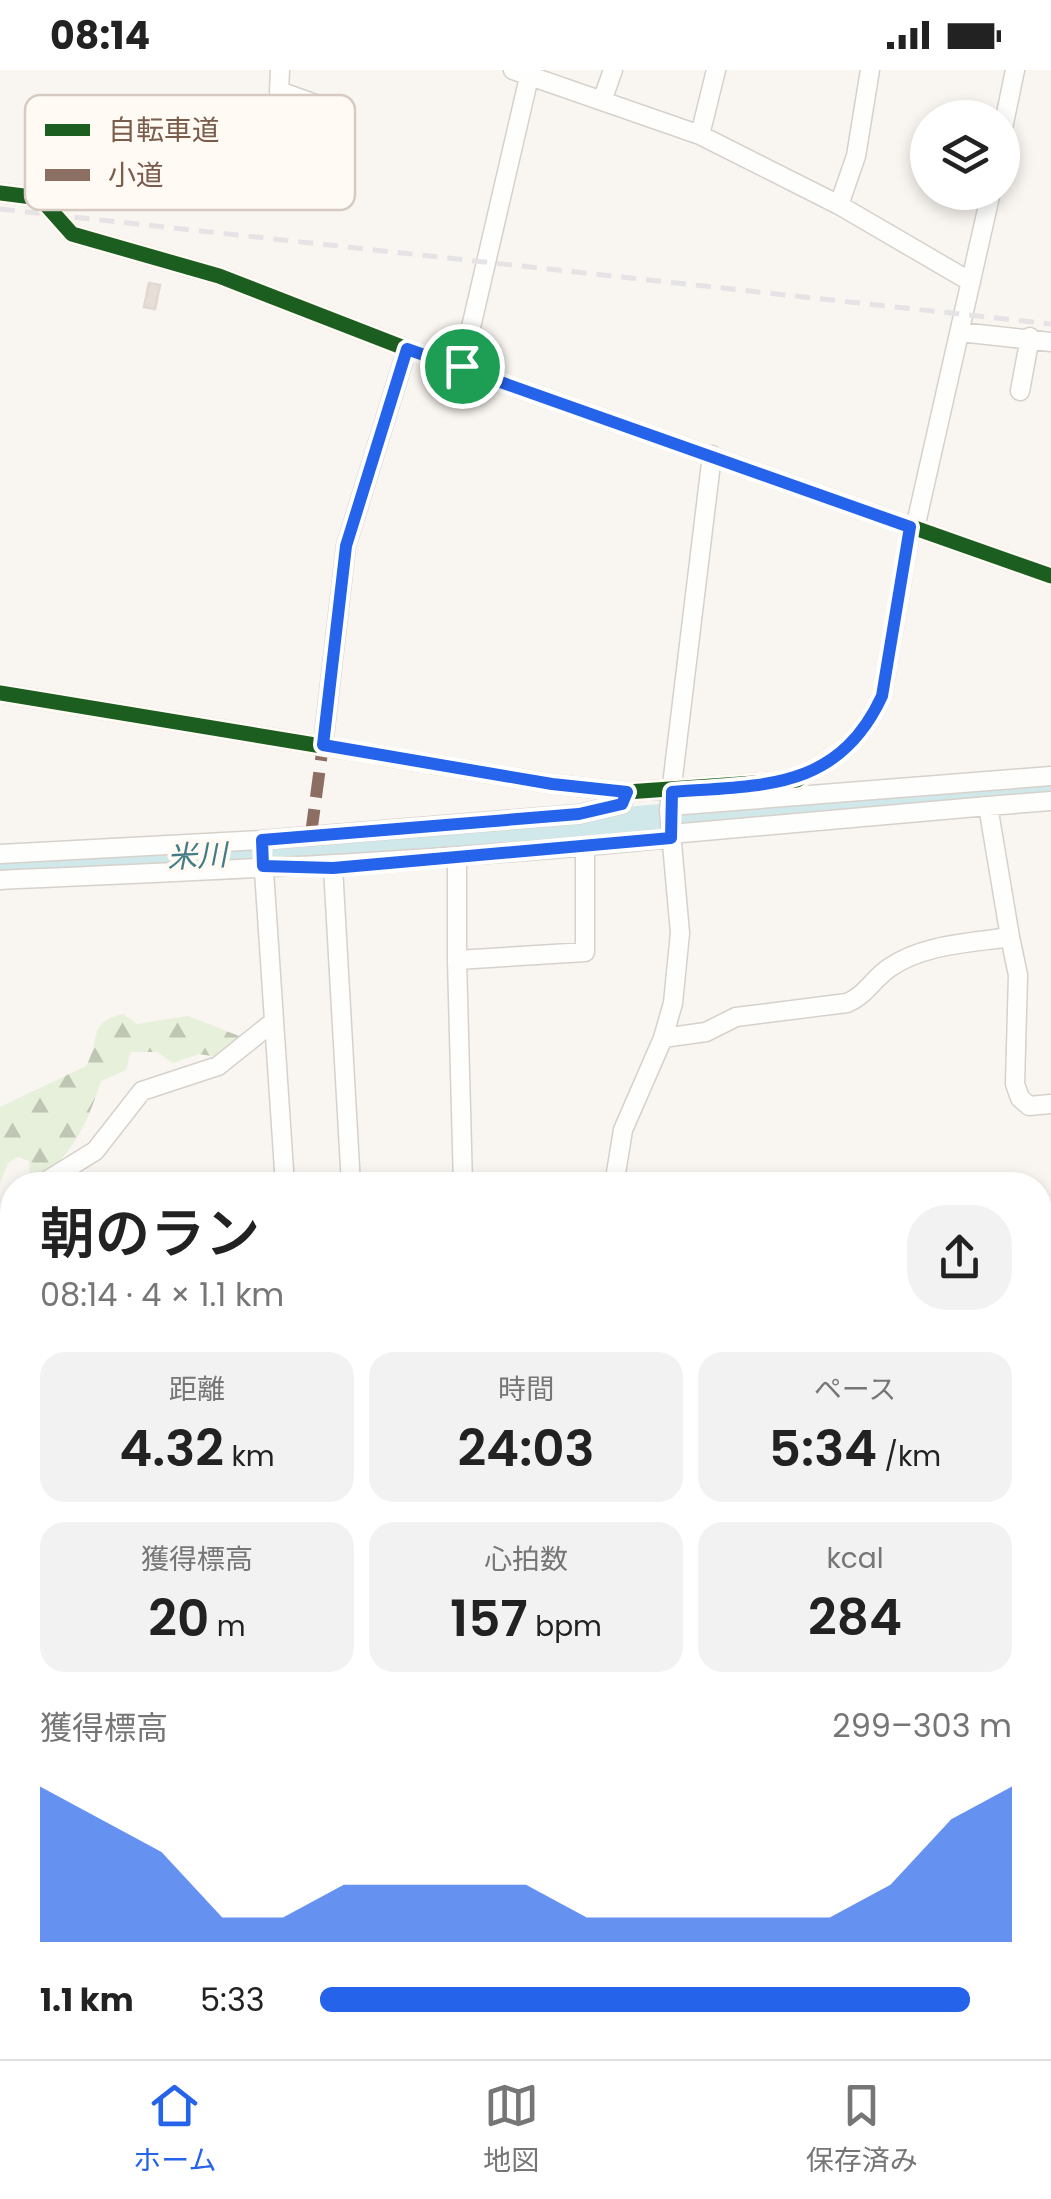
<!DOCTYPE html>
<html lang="ja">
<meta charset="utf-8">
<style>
body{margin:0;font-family:Poppins,"Noto Sans JP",sans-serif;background:#f2f2f2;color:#222;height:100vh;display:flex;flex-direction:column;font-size:38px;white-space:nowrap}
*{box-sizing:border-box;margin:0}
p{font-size:32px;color:#767676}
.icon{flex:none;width:55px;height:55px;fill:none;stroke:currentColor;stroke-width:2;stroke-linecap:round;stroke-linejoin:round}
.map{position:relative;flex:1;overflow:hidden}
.panel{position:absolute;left:0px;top:1102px;width:1052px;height:888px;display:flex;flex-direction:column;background:#fff;border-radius:40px 40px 0 0;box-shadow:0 5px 15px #0003}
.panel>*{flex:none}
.buttons{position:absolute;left:910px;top:30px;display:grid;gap:20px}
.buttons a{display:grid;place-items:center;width:110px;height:110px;border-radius:50%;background:#fff;box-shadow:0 5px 15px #0003;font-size:50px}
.pin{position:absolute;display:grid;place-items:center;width:85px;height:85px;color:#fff;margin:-42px;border:5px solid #fff;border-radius:50%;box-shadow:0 2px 10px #0007}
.round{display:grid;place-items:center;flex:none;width:105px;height:105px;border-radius:40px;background:#f2f2f2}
.summary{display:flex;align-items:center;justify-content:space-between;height:170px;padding:0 40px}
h1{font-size:55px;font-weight:600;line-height:75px}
.stats{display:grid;grid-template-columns:repeat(3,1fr);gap:15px;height:170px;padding:10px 40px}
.stats div{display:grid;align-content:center;border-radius:25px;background:#f2f2f2;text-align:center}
.stats b{font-size:50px;font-weight:600}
.stats small{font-size:28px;font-weight:400}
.stats p{font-size:28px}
.chart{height:280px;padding:20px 40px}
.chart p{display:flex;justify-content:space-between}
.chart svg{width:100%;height:180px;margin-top:10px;fill:#2563eb;opacity:.7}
ul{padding:0 40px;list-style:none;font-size:32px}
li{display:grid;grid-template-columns:160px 120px 1fr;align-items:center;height:75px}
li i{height:25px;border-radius:12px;background:#2563eb}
.status{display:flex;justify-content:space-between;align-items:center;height:70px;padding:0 50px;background:#fff;direction:ltr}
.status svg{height:28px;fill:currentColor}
.tabs{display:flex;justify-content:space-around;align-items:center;height:140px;border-top:2px solid #e0e0e0;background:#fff;font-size:28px;color:#767676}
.tabs a{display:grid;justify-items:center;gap:5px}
.tabs .on{color:#2563eb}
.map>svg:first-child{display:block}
.green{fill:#e7f0db}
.forest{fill:url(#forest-firs)}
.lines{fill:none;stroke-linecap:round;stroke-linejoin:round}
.river{stroke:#d0e8ea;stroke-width:28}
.building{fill:#e6ded7;stroke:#e2d8d2;stroke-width:2.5}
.minor-casing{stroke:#d7d1cb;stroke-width:21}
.minor{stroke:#fefefd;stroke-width:18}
.rail{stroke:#e6e3e7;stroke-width:5;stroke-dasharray:15 10;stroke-linecap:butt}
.quiet{stroke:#8d6e63;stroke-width:12;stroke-dasharray:25 12;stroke-linecap:butt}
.cycleway-casing{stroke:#fffaf3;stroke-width:21}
.cycleway{stroke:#1b5e20;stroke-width:15}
.route-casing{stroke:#fff;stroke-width:20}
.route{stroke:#2563eb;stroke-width:12}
.labels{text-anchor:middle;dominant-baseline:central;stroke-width:8;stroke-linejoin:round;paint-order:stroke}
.water-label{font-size:30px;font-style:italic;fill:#437c86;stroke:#fffaf3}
.key{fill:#fffaf3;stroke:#d7cbc1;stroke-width:2.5}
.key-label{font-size:28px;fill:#7a5c4d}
</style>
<div class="status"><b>08:14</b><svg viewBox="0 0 49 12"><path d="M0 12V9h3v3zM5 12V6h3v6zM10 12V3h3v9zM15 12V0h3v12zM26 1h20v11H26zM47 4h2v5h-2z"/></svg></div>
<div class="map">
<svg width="1051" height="1989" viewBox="0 0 1051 1989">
<defs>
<pattern id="forest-firs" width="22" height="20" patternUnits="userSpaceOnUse" patternTransform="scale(2.5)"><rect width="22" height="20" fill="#e7f0db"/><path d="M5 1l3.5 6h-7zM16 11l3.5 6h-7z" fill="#c0c6b4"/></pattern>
</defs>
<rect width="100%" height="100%" fill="#f9f5f0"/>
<!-- green -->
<path class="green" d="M1051 1510V1989H866L863 1978H1040V1512Z"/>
<!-- forest -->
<path class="forest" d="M123 944 137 954 188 946 239 966 218 987 199 984 173 993 157 982H131L126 1000 101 1011C87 1054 73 1086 35 1111L30 1109 29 1091 18 1087 8 1093 0 1113V1037L86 996C102 969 86 953 123 944Z"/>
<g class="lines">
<!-- river -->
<path class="river" d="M0 797 311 779 863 730 1051 719"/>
</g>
<!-- building -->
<path class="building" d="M149 213 160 215 155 239 144 237Z"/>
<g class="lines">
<!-- minor casing -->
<g class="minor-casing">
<path id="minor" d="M280 0 279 21 329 39 315 96
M513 0 700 65 839 135 971 212
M602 31 613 0
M1002 63 1015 0
M700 65 716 0
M0 123 40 128 72 164 219 206 407 279 1051 506
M839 135 856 86 870 0
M960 262 1051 272
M462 296 529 7
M1020 321 1030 267
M915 458 991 122
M0 623 552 714 627 722 797 710 852 673 870 650 882 626 911 457
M323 675 346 476 407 279
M670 736 1051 706
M671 764 988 736
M0 784 262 770 579 744 622 734 627 722
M263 786 285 1115
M457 789V890L585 882V777
M333 797 351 1115
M0 810C224 800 447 791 671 768
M1010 867 988 736 1051 731
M457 890 463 1115
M663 968 706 962 736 947 847 933C865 926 873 909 889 898 923 874 971 873 1010 867L1018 905 1015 1014 1020 1028 1029 1036 1051 1034
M40 1115 95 1081 142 1021 218 996 273 952
M614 1115 623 1060 663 968 673 933 680 863 669 740 712 385
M0 1173 12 1154
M1040 1236 1051 1241
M1040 1451 1051 1443
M0 1718H12
M0 1922H12
M854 1978 857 1989
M83 1989V1978
M358 1989V1978
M622 1989 623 1978"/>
</g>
<!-- minor -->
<use href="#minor" class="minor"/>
<!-- rail -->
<path class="rail" d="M0 139 1051 254"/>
<!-- quiet -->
<path class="quiet" d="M311 764 323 675"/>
<!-- cycleway casing -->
<g class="cycleway-casing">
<path id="cycleway" d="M0 123 40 128 72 164 219 206 407 279 1051 506
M0 623 552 714 627 722 797 710 852 673 870 650 882 626 911 457"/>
</g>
<!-- cycleway -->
<use href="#cycleway" class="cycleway"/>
</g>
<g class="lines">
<!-- route casing -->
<g class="route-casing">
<path id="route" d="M407 279 910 457 882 626C838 721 763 715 672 722L671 768 333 798 263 796 262 770 579 744 622 734 627 722 552 714 323 675 346 476Z"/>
</g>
<!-- route -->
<use href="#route" class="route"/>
</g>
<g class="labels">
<!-- water labels -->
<g class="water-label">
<text transform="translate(197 786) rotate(-3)">米川</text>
</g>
</g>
<!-- legend -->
<rect x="25" y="25" width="330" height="115" rx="15" class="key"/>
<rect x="45" y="54" width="45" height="12" fill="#1b5e20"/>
<rect x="45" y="99" width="45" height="12" fill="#8d6e63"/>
<g class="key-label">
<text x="108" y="70">自転車道</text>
<text x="108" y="115">小道</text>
</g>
</svg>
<div class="buttons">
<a><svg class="icon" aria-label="layers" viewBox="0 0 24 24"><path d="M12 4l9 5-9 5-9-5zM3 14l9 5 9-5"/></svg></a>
</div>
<div class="pin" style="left:462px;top:296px;background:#1e9e55"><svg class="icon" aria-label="arrive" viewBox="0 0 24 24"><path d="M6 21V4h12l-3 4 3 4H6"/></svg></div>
<section class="panel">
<div class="summary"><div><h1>朝のラン</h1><p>08:14 · 4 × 1.1 km</p></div><a class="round"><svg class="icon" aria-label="share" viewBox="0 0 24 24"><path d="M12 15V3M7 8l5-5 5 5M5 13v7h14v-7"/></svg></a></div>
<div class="stats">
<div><p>距離</p><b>4.32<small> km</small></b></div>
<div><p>時間</p><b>24:03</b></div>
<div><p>ペース</p><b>5:34<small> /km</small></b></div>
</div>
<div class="stats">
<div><p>獲得標高</p><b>20<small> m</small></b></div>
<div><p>心拍数</p><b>157<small> bpm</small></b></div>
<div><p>kcal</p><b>284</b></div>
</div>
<div class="chart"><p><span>獲得標高</span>299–303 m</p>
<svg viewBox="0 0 160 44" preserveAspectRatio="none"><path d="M0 44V6L10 14L20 22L30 38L40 38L50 30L60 30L70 30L80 30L90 38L100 38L110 38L120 38L130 38L140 30L150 14L160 6V44z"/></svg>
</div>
<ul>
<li><b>1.1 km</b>5:33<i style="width:94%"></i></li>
</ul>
</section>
</div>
<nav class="tabs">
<a class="on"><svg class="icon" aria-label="home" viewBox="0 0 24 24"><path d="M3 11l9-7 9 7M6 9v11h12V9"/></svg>ホーム</a>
<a><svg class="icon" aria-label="map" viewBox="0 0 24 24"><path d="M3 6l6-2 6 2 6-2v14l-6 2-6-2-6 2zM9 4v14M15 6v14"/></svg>地図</a>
<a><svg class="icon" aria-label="saved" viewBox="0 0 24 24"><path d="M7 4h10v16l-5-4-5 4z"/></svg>保存済み</a>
</nav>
